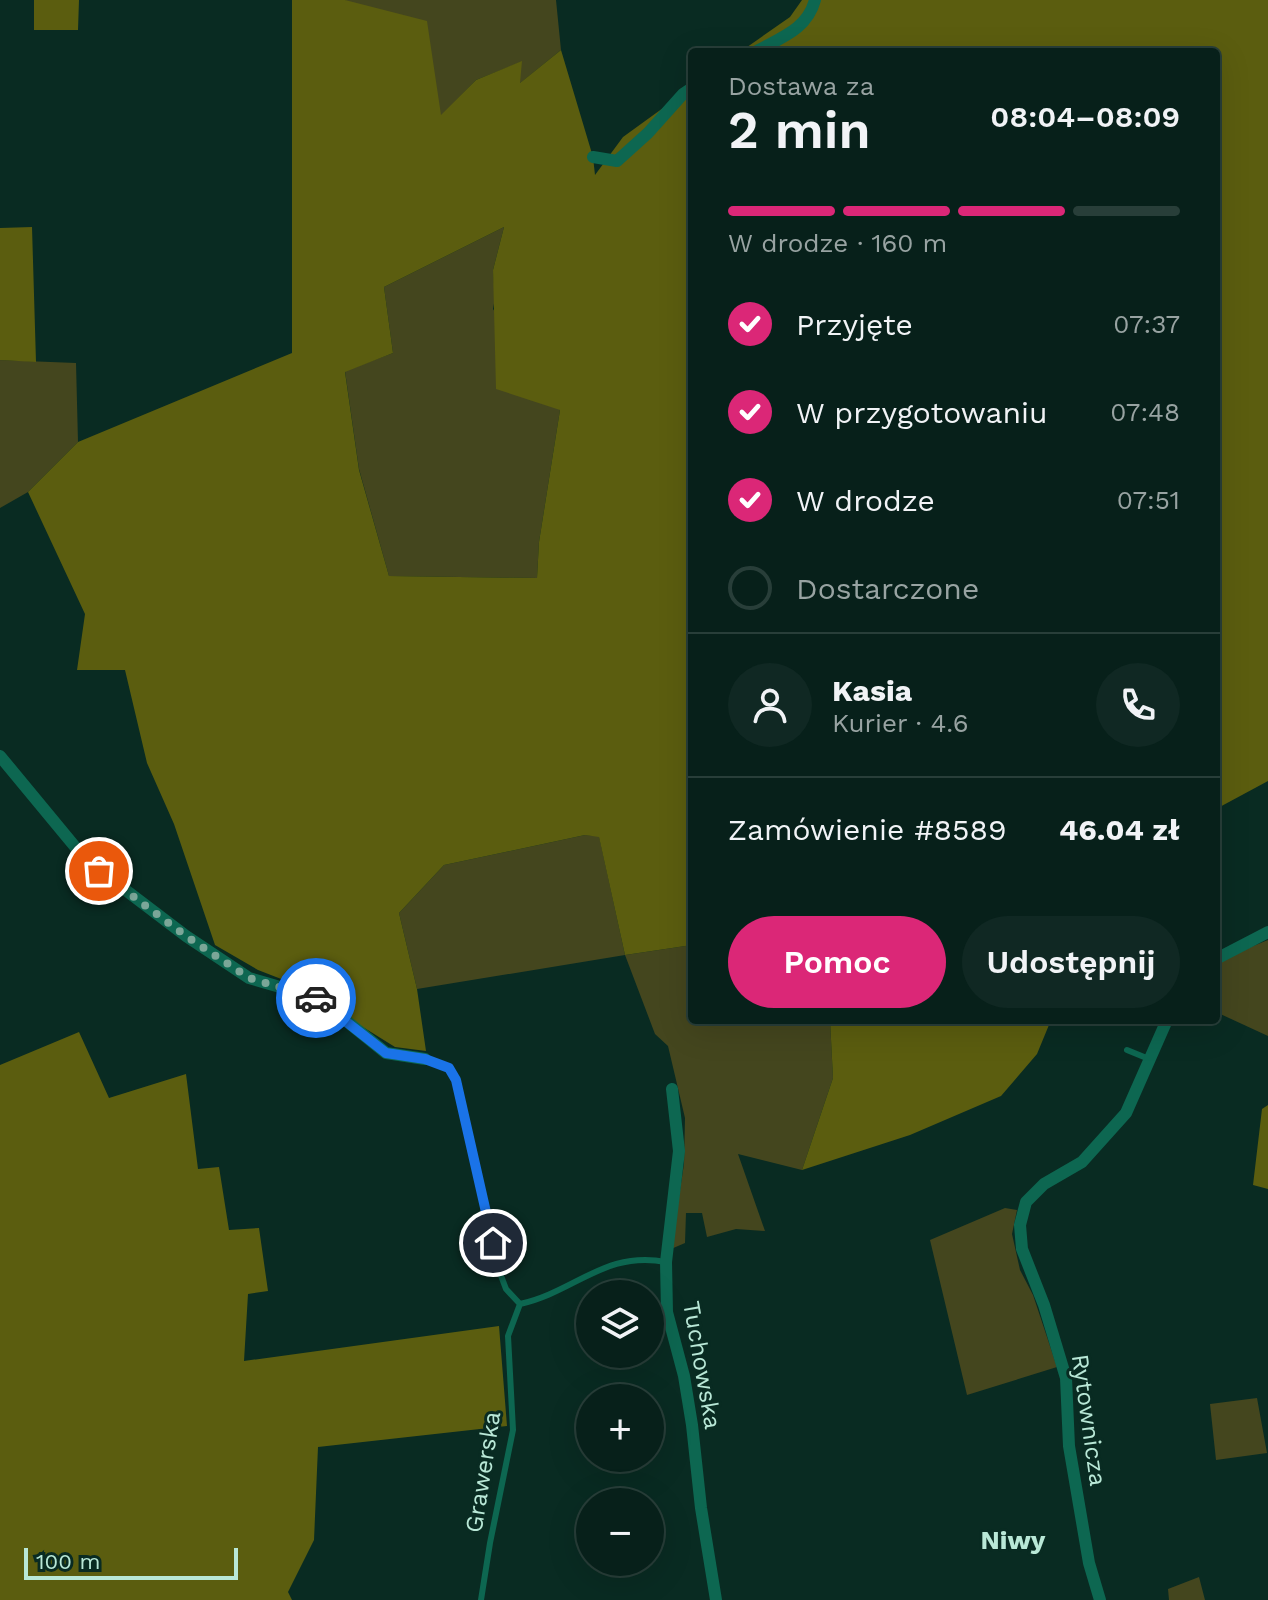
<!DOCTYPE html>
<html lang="pl">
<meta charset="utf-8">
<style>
:root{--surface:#07201a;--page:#102823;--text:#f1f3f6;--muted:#98a3a2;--line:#283e39;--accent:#db2777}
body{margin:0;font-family:"Work Sans",sans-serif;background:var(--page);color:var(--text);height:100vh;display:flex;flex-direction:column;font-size:30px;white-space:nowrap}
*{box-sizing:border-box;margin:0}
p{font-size:26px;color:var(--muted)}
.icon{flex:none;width:44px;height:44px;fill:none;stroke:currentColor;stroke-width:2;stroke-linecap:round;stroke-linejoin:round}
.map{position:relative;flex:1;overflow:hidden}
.details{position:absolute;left:688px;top:48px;width:532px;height:976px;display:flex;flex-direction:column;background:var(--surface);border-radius:8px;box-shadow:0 8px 32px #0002,0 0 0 2px var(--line)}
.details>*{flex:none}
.fabs{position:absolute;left:576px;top:1280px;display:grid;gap:16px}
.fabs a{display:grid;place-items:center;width:88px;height:88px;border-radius:50%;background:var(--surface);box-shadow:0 8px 32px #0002,0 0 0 2px var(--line);font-size:40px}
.scale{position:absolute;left:24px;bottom:20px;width:214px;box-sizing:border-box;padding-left:8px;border:4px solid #b9e8d7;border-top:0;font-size:22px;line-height:28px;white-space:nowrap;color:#b9e8d7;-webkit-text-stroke:6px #092b22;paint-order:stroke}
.pin{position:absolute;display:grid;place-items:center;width:68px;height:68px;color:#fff;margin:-34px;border:4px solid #fff;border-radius:50%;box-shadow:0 2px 8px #0007}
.courier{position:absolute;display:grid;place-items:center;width:80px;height:80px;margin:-40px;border:6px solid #1a73e8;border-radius:50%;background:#fff;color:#222;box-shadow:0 2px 10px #0007}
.head em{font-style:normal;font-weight:600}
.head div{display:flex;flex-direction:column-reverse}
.head{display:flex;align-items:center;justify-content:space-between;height:136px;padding:0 40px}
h1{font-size:52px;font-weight:600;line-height:60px}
.bar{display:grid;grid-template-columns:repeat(4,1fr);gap:12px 8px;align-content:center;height:96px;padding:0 40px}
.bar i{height:10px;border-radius:6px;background:var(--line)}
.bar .active{background:var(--accent)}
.bar p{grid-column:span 4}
.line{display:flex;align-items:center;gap:20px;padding:0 40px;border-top:2px solid var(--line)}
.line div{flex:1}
.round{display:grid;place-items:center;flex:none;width:84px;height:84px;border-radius:42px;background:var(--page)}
ol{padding:0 40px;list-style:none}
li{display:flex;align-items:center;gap:24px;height:88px}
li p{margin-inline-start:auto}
li .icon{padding:8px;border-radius:50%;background:var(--accent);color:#fff;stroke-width:4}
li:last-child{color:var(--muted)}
li i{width:44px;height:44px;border:4px solid var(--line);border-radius:50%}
.cta{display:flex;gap:16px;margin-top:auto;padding:16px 40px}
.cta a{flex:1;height:92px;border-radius:48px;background:var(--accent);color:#fff;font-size:32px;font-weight:600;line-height:92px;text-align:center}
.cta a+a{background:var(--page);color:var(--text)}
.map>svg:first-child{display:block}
.green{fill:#44461e}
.forest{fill:#5b5d0f;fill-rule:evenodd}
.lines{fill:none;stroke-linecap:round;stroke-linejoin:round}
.lane{stroke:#0d6751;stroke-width:6}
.street{stroke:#0d6751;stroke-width:12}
.done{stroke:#7ba698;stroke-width:8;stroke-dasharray:0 14.4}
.route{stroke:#1a73e8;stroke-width:10}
.labels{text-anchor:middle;stroke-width:6;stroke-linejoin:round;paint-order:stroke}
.street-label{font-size:24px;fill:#b9e8d7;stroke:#092b22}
.neighbourhood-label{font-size:26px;font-weight:bold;fill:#b9e8d7;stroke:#092b22}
</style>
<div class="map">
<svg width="1268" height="1600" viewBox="0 0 1268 1600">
<rect width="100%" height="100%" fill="#092b22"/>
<!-- green -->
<path class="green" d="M345 0H556L561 50 519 84 521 62 476 80 441 116Z
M504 227 493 270 495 298 493 309 560 410 539 542 537 578 389 576 359 469 345 371 393 353 384 287Z
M0 360 76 363 78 442 28 492 0 508Z
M585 835 599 836 625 955 692 945V1020H830L833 1078 802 1170 738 1154 765 1231 736 1229 707 1237 702 1213H686L685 1243 671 1249 684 1164 685 1118 668 1046 655 1034 625 955 417 989 399 913 444 865Z
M1268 940V1036L1216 1012V972L1219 960Z
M1005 1208 1017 1210 1012 1234 1020 1270 1033 1295 1057 1367 967 1395 930 1240Z
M1257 1398 1267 1453 1216 1460 1210 1404Z
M1199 1577 1205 1600H1169L1168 1589Z"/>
<!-- forest -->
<path class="forest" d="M34 0H79L78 30H34Z
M292 0H345L427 21 441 115 476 80 522 61 520 83 561 50 593 157 595 175 623 137 692 87V945L625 955 599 837 585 835 444 865 399 913 417 989 426 1051 395 1047 358 1024 325 996 258 970 215 945 174 824 147 763 125 670H77L85 614 28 492 78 442 292 353ZM504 227 493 270 496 389 560 410 539 542 537 578 389 576 359 470 345 372 393 353 384 287Z
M802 0H1268V781L1216 809V52H740L790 17Z
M32 227 36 362 0 360V228Z
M830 1020H1051L1037 1054 1001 1096 910 1135 802 1170 833 1078Z
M79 1032 109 1098 186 1074 198 1169 219 1167 229 1230 259 1228 268 1291 248 1294 244 1361 499 1326 507 1426 318 1447 314 1540 288 1592 292 1600H0V1065Z
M1268 1105V1189L1253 1185 1262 1109Z"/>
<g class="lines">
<!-- lane -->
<path class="lane" d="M1127 1050 1149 1059
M425 1059 449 1068 456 1080 500 1273 506 1289 520 1304
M520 1304C575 1292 605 1250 666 1262
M481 1600 490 1543 513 1430 508 1336 520 1304"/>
<!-- street -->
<path class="street" d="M755 52C780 38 807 30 815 0
M593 157 617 161 648 133 683 94 692 88
M0 756 86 860 186 936 249 978 318 998 386 1053 425 1059
M1216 959 1268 932
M672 1089 679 1151 666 1262 667 1312 684 1376 692 1425 701 1508 716 1600
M1100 1600 1089 1563 1069 1446 1066 1378 1044 1305 1022 1249 1020 1225 1026 1202 1044 1184 1082 1162 1126 1113 1167 1020"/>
</g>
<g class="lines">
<!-- done -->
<path class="done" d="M99 871 186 936 249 978 316 998"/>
<!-- route -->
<path class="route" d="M316 998 386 1053 425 1059 449 1068 456 1080 493 1243"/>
</g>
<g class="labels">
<!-- street labels -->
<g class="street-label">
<text transform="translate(702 1365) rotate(80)" y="8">Tuchowska</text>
<text transform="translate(1089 1420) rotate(82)" y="8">Rytownicza</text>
<text transform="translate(483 1472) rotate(-81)" y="8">Grawerska</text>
</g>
<!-- neighbourhood labels -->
<g class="neighbourhood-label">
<text x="1013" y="1549">Niwy</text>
</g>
</g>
</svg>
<div class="fabs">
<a><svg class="icon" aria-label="layers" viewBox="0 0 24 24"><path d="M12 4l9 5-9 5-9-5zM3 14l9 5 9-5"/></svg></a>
<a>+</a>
<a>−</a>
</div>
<div class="scale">100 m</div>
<div class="pin" style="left:99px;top:871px;background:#ea580c"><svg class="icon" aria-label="bag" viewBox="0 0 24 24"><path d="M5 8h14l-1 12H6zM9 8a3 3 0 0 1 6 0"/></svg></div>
<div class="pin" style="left:493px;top:1243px;background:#1f2937"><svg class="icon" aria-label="home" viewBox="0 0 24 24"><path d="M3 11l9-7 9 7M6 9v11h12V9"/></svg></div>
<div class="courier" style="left:316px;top:998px"><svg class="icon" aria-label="car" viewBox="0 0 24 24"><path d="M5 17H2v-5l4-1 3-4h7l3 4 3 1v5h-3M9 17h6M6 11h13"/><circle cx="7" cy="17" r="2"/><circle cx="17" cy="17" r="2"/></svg></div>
<section class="details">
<div class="head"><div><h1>2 min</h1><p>Dostawa za</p></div><em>08:04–08:09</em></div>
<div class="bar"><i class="active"></i><i class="active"></i><i class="active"></i><i></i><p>W drodze · 160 m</p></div>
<ol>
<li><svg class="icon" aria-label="check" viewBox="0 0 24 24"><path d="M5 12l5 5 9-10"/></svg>Przyjęte<p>07:37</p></li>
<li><svg class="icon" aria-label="check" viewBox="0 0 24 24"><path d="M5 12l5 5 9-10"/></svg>W przygotowaniu<p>07:48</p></li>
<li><svg class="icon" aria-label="check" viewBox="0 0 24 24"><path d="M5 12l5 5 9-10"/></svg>W drodze<p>07:51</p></li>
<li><i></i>Dostarczone</li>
</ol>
<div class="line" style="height:144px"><a class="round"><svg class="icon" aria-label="person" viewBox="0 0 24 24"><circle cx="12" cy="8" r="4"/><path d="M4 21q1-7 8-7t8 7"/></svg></a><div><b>Kasia</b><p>Kurier · 4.6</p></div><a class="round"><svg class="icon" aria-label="phone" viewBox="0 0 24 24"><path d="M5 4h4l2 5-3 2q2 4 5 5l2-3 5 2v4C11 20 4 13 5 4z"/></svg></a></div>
<div class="line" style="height:104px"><div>Zamówienie #8589</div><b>46.04 zł</b></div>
<div class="cta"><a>Pomoc</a><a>Udostępnij</a></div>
</section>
</div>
